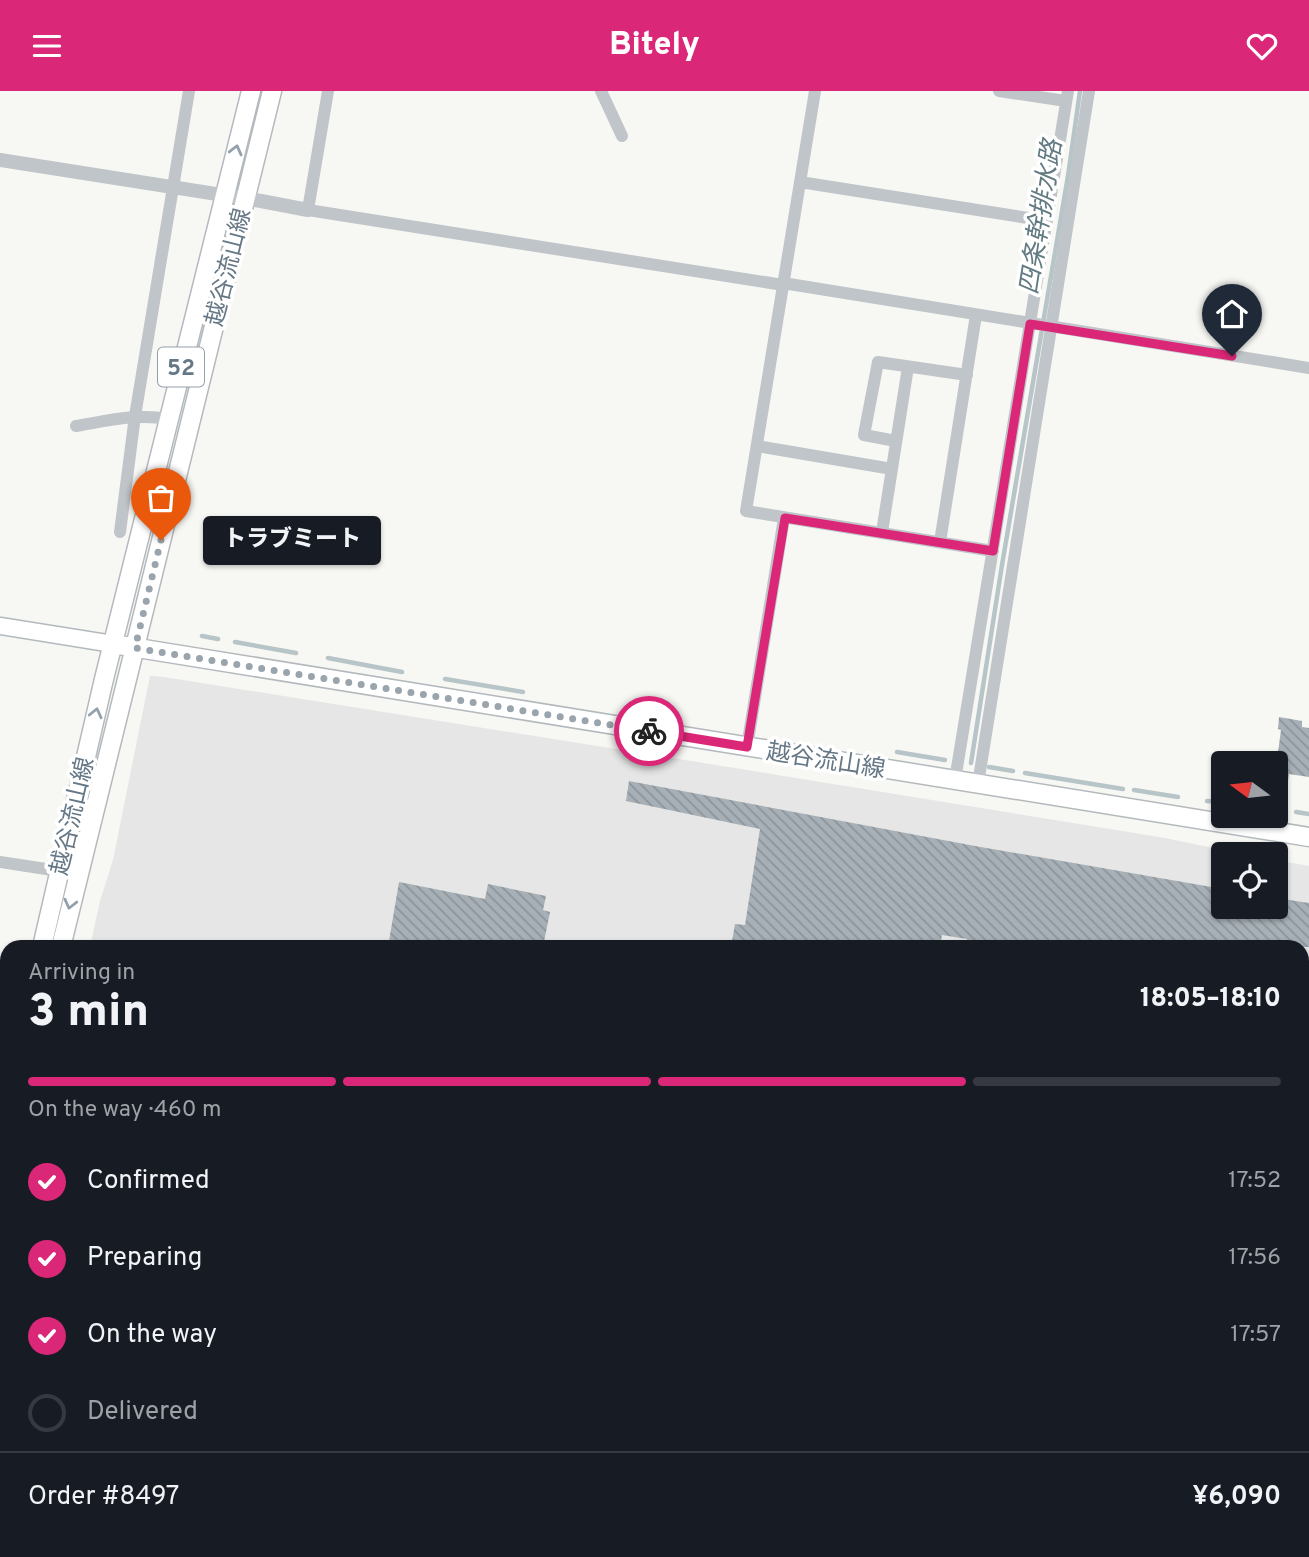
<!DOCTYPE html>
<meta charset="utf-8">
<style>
:root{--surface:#171b24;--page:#242831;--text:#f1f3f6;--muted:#9ea1a6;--line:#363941;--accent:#db2777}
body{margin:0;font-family:Overpass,"Noto Sans JP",sans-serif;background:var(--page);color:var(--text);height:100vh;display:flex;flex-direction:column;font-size:26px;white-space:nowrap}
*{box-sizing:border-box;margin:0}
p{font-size:23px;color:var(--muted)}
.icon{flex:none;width:38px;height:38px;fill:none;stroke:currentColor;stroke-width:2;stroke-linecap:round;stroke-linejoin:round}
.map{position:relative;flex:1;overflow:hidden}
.drawer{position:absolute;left:0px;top:849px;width:1309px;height:618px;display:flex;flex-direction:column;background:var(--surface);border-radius:21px 21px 0 0;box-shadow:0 2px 5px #0004}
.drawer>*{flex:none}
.needle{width:46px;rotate:285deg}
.controls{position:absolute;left:1211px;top:660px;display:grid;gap:14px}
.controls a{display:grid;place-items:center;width:77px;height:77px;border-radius:7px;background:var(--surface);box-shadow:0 2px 5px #0004;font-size:35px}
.pin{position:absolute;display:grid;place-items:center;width:60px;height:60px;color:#fff;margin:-72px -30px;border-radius:50% 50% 50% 0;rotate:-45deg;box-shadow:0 0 7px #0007}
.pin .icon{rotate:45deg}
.courier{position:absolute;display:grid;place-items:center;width:70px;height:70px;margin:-35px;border:5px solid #db2777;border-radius:50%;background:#fff;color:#222;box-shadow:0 2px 9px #0007}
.bubble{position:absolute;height:49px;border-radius:7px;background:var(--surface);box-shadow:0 2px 5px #0004;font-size:23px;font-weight:800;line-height:49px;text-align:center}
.headline em{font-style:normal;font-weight:800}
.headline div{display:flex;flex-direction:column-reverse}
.headline{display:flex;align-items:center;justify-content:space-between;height:119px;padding:0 28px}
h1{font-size:46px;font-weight:800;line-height:52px}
.bar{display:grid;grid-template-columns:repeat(4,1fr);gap:10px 7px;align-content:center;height:84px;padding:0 28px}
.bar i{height:9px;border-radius:5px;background:var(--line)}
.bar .selected{background:var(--accent)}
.bar p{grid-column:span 4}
.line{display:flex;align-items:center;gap:18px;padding:0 28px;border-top:2px solid var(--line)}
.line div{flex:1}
ol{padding:0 28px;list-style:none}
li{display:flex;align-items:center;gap:21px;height:77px}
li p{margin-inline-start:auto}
li .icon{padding:7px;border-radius:50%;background:var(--accent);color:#fff;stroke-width:4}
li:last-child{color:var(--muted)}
li i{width:38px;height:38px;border:4px solid var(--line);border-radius:50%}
header{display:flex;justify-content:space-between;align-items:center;height:91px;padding:0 28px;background:var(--accent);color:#fff;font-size:32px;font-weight:800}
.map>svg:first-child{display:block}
.built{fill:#e5e6e5}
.industrial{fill:url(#industrial-furrows)}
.grass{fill:#d7dcd3}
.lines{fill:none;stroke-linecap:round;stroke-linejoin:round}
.stream{stroke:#b7c4c8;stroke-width:4.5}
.building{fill:url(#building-back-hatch)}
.secondary-casing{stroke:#b3b9bd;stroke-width:19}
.primary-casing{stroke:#b4b9bd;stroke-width:21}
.trunk-casing{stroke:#b4b8bb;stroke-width:23}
.pedestrian{stroke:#c0c5c9;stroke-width:9}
.minor{stroke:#c0c5c9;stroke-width:12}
.tertiary{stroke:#c0c5c9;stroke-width:14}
.secondary{stroke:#fff;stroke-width:16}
.primary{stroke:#fff;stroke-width:18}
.trunk{stroke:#fff;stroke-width:19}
.oneway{stroke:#94a0aa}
.done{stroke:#99a4ac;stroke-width:7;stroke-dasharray:0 12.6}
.route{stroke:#db2777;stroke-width:9}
.labels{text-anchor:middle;stroke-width:7;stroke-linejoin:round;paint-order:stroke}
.shield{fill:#fff;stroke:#94a0aa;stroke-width:2}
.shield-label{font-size:23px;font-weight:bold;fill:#667886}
.street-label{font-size:24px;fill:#667886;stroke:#fff}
.water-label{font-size:26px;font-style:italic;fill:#627a82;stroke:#fff}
</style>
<header><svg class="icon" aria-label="menu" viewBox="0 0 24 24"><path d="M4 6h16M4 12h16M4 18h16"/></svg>Bitely<svg class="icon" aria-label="heart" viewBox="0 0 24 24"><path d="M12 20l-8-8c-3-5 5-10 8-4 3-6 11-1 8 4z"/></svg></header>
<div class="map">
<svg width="1309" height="1466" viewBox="0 0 1309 1466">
<defs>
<pattern id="industrial-furrows" width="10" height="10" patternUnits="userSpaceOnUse" patternTransform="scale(1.75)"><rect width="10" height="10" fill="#e5e6e5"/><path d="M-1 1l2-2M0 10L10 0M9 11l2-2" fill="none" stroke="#bdbfbf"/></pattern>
<pattern id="building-back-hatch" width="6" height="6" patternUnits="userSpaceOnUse" patternTransform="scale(1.75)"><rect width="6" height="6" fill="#a7b0b6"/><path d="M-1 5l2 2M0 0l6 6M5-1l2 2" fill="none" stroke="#8c949a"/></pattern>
</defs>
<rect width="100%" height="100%" fill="#f7f7f4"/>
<!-- built -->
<path class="built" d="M150 585 164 586 716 674 1165 747 1242 763H1223V816H1276V769L1309 775V1389L1302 1388V856H90L100 810 113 769Z"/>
<!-- industrial -->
<path class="industrial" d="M262 1460H326L330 1465 261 1466Z
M344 1460H421L422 1466H398L397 1461 371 1466H343Z"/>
<!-- grass -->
<path class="grass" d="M1172 1460H1255L1267 1466H1221Z"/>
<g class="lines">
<!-- stream -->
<path class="stream" d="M202 545 218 548
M235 551 296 562
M328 567 402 581
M445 588 523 601
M897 661 945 669
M971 672 1002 474 1068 85 1080 0
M989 676 1013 680
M1025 682 1123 698
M1134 699 1178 706
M1207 710 1220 711
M1296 721 1309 723"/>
</g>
<!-- building -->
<path class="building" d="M1279 626 1302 630V636L1309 637V686L1289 683 1287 697 1276 695V676L1281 639 1278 638Z
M629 690 975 755 1223 798V816H1276V807L1309 812V856H965L967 848 942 844 940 856H731L735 833 745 834 760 738 626 710Z
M399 791 485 808 488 793 546 805 543 819 550 821 543 856H388Z"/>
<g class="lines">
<defs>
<path id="secondary" d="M0 535 113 553"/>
<path id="primary" d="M113 553 1309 746
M42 856 104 588 251 0
M61 856 272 0
M0 1098 7 1052
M0 1224 7 1175"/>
<path id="trunk" d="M0 1191 7 1192
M0 1206 7 1208
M0 1286 7 1287
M1302 1410 1309 1411
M1112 1460 1159 1466
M1267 1460 1292 1466"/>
</defs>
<!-- secondary casing -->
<use href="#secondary" class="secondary-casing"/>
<!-- primary casing -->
<use href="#primary" class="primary-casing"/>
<!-- trunk casing -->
<use href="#trunk" class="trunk-casing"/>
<!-- pedestrian -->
<path class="pedestrian" d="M930 1466 931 1460"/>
<!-- minor -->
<path class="minor" d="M328 0 308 119 783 194
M601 0 622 45
M815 0 746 420 993 460
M999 0 1066 10
M800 91 1047 130
M783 192 1309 277
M76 335C106 330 137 322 168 328
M896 350 864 344 878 271 967 284
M757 355 892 378
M120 441 135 325 189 0
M882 441 908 276
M940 451 976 224
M747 656 784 427
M955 689 1068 0
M978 693 1089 0
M0 771 59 780
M0 1003 7 1004
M332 1460 336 1466
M89 1466 90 1460
M173 1466 174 1460
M255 1466 256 1460"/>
<!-- tertiary -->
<path class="tertiary" d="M0 69 261 110 308 119"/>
<!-- secondary -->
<use href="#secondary" class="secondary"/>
<!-- primary -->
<use href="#primary" class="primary"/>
<!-- trunk -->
<use href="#trunk" class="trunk"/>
</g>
<!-- one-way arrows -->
<defs><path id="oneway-chevron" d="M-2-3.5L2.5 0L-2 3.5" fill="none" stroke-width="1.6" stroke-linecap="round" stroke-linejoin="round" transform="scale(1.75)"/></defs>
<g class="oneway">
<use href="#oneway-chevron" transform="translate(236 59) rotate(-76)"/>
<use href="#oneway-chevron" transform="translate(96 622) rotate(-77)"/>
<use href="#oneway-chevron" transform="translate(70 813) rotate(104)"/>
</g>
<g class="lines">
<!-- done -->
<path class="done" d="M161 449 135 557 649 640"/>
<!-- route -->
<path class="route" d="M649 640 747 656 785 427 993 460 1030 233 1232 265"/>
</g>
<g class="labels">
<!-- shield labels -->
<rect class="shield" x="158" y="256.5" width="46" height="39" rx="5"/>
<g class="shield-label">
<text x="181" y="284">52</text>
</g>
<!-- street labels -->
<g class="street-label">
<text transform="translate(228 176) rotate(-76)" y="8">越谷流山線</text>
<text transform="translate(826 669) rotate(9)" y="8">越谷流山線</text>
<text transform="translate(72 725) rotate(-77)" y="8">越谷流山線</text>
</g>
<!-- water labels -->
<g class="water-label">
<text transform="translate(1040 126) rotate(-81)" y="9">四条幹排水路</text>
</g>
</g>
</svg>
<div class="controls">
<a><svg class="needle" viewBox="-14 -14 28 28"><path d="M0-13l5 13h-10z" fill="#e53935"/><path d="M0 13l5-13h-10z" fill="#9ea1a6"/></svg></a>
<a><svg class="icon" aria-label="locate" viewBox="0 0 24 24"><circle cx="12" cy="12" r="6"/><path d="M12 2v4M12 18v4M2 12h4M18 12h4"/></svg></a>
</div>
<div class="pin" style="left:161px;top:449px;background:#ea580c"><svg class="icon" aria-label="bag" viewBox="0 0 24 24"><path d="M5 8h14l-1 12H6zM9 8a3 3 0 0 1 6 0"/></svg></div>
<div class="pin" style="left:1232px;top:265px;background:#1f2937"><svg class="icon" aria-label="home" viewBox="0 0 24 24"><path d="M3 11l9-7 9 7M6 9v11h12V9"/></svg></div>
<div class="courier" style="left:649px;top:640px"><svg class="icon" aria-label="bike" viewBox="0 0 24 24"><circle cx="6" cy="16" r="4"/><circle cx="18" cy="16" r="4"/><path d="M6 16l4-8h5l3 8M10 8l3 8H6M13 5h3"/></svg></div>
<div class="bubble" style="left:203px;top:425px;width:178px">トラブミート</div>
<section class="drawer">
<div class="headline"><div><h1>3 min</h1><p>Arriving in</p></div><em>18:05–18:10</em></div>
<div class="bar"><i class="selected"></i><i class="selected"></i><i class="selected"></i><i></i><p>On the way · 460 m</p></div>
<ol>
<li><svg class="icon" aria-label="check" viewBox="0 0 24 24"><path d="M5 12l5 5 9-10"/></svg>Confirmed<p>17:52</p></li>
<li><svg class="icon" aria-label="check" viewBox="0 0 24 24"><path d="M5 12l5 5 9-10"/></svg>Preparing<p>17:56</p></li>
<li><svg class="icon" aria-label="check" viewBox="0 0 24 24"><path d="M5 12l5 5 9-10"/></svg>On the way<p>17:57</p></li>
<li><i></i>Delivered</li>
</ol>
<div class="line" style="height:91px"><div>Order #8497</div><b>¥6,090</b></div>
</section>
</div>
